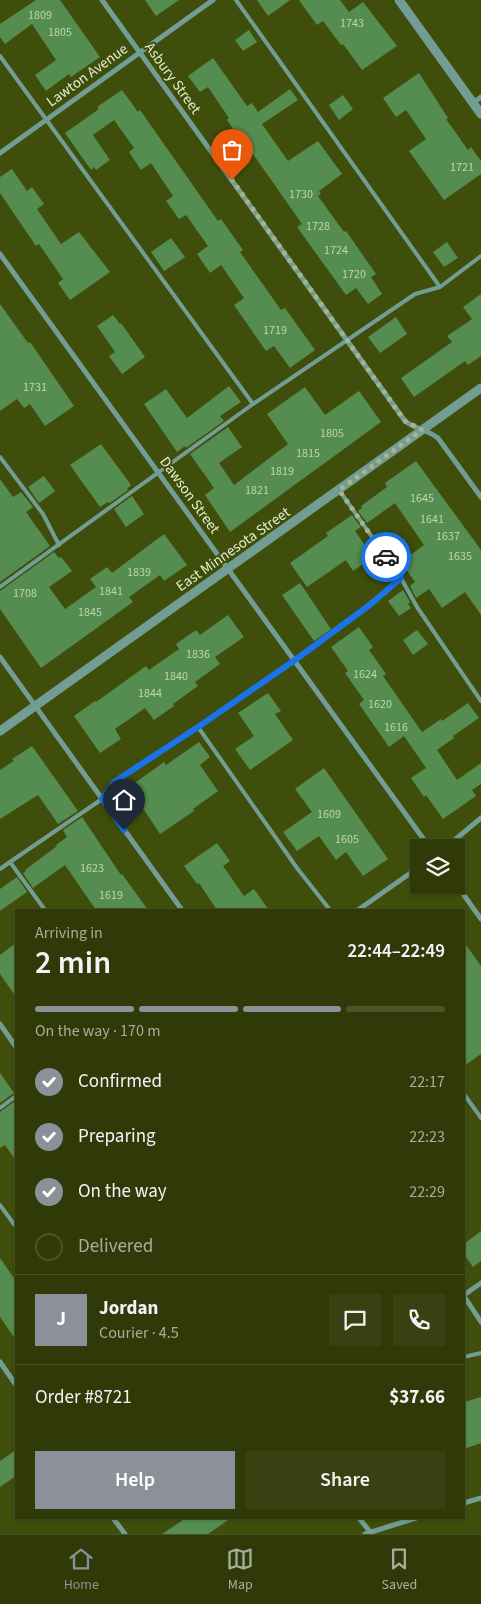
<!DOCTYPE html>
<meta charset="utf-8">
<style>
:root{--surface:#2f3a08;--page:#374112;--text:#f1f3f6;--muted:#a7ad9c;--line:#4a5429;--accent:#8c9099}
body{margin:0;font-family:"Source Sans 3",sans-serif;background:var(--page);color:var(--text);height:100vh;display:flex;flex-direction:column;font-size:19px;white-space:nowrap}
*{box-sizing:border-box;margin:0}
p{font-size:16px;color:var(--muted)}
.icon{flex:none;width:28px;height:28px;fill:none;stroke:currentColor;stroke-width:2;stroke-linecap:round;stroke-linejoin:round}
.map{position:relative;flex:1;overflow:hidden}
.side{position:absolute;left:15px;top:909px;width:450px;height:610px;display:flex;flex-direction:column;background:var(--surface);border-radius:0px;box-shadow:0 1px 4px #0004,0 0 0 1px var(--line)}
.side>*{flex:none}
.fabs{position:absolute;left:410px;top:839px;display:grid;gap:10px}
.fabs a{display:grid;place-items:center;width:55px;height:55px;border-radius:0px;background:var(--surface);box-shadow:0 1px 4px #0004,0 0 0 1px var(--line);font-size:25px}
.pin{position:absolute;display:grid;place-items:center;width:42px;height:42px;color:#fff;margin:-51px -21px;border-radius:50% 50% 50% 0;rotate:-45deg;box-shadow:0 0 5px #0007}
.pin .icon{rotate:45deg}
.courier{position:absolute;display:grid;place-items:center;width:50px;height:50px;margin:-25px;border:4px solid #1a73e8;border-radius:50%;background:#fff;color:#222;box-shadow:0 1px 6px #0007}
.summary em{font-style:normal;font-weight:600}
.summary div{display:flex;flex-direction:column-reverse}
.summary{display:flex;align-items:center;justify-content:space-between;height:85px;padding:0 20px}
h1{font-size:32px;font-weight:600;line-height:38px}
.bar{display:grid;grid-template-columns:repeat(4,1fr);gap:8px 5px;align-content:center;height:60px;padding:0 20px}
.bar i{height:6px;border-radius:4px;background:var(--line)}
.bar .selected{background:var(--accent)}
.bar p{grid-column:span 4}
.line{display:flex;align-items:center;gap:12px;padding:0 20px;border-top:1px solid var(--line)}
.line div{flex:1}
.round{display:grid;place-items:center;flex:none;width:52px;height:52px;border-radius:0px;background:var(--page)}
ol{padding:0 20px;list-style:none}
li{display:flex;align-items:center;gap:15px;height:55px}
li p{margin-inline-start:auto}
li .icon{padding:5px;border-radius:50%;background:var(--accent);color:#fff;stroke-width:4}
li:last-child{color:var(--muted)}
li i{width:28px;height:28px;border:2px solid var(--line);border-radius:50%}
.action{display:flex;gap:10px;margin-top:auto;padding:10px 20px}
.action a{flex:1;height:58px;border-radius:0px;background:var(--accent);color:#fff;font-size:20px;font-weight:600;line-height:58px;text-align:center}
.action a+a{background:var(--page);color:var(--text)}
.dock{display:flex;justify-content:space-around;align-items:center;height:70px;border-top:1px solid var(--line);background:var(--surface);font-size:14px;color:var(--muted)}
.dock a{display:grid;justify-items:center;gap:2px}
.dock .selected{color:var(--accent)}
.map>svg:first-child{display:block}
.building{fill:#558d50}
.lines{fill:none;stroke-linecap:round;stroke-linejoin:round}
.service{stroke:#729d95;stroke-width:4}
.minor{stroke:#729d95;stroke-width:5}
.tertiary{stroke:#729d95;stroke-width:9}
.done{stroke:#a9b588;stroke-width:5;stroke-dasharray:0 9}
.route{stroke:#1a73e8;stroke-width:6}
.labels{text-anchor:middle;stroke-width:4;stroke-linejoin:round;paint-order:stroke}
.number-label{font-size:12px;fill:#bfd5ad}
.street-label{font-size:15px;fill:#e2edcc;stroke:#3f4e0a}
</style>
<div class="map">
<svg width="481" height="1534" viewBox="0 0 481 1534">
<rect width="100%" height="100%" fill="#3f4e0a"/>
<!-- building -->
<path class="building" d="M36 0H60L100 57 71 77 69 74 46 91 35 75 56 60 32 24 5 44 0 37V24Z
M145 0H179L156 16Z
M257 0H290L268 16Z
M299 0H340L349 12 363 2 397 46 362 70 343 44 341 45 323 21 317 25Z
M249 30 257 42 243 51 235 40Z
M213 58 247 106 252 103 258 112 290 89 298 100 262 124 288 161 318 141 342 174 319 191 321 194 318 196 344 232 346 231 376 274 371 277 382 294 368 304 356 288 346 295 297 227 302 224 241 137 239 138 227 120 229 118 208 87 200 92 188 76Z
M419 73 448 118 446 119 468 150 471 147 481 161V174L444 200 409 151 426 139 406 110 396 117 383 98Z
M122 90 138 112 140 110 218 221 221 219 243 250 240 252 281 310 285 308 315 350 290 368 274 346 266 351 234 305 244 298 221 265 210 273 197 254 208 246 186 215 179 219 166 201 173 196 151 163 141 170 129 152 134 148 114 120 93 135 110 160 96 170 94 167 91 170 65 133 99 109 97 107Z
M343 95 353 109 339 120 329 105Z
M12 169 27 191 32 187 44 204 37 209 61 244 79 232 110 272 70 300 58 283 63 279 39 244 36 246 0 193V177Z
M171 238 185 257 164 271 151 252Z
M447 242 458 258 444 267 433 252Z
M481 294V356L468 365 465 361 414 397 401 378 452 342 447 336 472 319 463 307Z
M0 304 28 343 30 342 74 406 45 426 30 404 24 408 17 399 0 411Z
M113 315 120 324 121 323 145 357 122 374 109 356 115 352 97 326Z
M396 317 407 334 380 353 368 337Z
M229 386 241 402 220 416 224 421 186 448 185 446 177 452 144 404 166 389 187 418Z
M305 387 325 415 359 391 381 422 230 532 205 495 214 488 190 454 228 427 242 447 219 463 234 485 288 444 267 414Z
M101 444 131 485 127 489 128 490 110 503 108 502 100 507 70 465Z
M416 461 481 550V615L465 592 442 608 429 589 416 598 410 586 415 582 401 562 424 545 395 503 367 523 358 511 362 508 361 506 387 487 385 483Z
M44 476 55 491 39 503 28 487Z
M0 479 13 497 21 492 33 507 26 512 50 546 0 582Z
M132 496 144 514 126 527 114 509Z
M352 515 361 527 355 531 373 557 353 571 346 560 307 587 290 563 328 536 326 533Z
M164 534 187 565 164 581 160 575 129 597 133 602 41 668 0 609V591L54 552 59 558 61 557 72 571 49 587 65 609 96 587 90 579 107 567 112 573Z
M300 583 331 629 314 641 282 595Z
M403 590 410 602 408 604 411 608 399 616 388 601Z
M228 615 244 637 215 657 220 664 195 682 198 686 173 704 174 706 154 720 145 708 115 729 121 739 100 753 74 716 95 701 96 702 146 666 149 670 179 649 176 644 196 630 200 635Z
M359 627 373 647 369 650 386 674 383 676 422 732 441 719 442 721 468 703 479 718 453 736 454 738 437 750 457 780 481 763V784L472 790 476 796 443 819 426 795 424 797 411 778 426 768 404 736 389 747 359 704 364 700 345 673 348 671 331 647Z
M417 630 428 644 413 655 403 640Z
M268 693 281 711 275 714 293 740 250 770 235 749 254 736 238 713Z
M199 742 210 757 200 765 218 791 193 809 194 811 160 834 129 787 164 762 166 765Z
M32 746 78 811 58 824 38 795 0 819V770L14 761 12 759Z
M324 768 388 859 363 876 346 852 336 860 319 836 297 851 283 832 312 812 295 789Z
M82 817 121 875 122 874 148 910H96L65 865 33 888 23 873 26 871 25 870 57 846 56 845 67 837 63 830Z
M217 843 230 861 223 866 244 896 254 889 269 910H217L199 883 197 884 184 866Z
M17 877 27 892 0 911V889Z
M464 942 481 966V1054L464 1066Z
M16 943V997L0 974V955Z
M0 1073 14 1093 0 1103Z
M16 1100V1161L5 1145 0 1148V1112Z
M481 1231V1261L473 1267 464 1254V1244Z
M0 1258 16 1281V1340L0 1317Z
M481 1397V1443L464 1449V1402Z
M16 1450V1476L0 1487V1461Z
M186 1518H231L208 1534H162Z"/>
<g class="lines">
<!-- service -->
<path class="service" d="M236 0 440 287
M0 56 253 404
M0 457 43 514 59 545
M339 490 401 578 417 607 481 701
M0 587 253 404 415 294 440 287 481 256
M10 862 102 799 114 782 198 727
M0 869 10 862 45 910
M330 910 297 868 198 727C267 679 337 633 401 578
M464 1094 481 1118
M0 1108 16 1096
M0 1205 16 1227
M464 1357 481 1353"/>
<!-- minor -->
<path class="minor" d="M102 0 405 421C415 429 428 430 438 438L481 497
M473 103 481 97
M0 153 213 0
M0 254 430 848
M0 657 182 910
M445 848 481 818
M456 884 481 919
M358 910 419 867
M0 1024 16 1047
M464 1295 481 1283
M464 1296 481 1322
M0 1362 16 1385
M464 1503 481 1498
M113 1518 125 1534
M359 1518 371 1533
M365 1534 416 1518"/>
<!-- tertiary -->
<path class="tertiary" d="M399 0 481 114
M0 731 481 388"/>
</g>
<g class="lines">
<!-- done -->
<path class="done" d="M232 180 405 421 422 430 339 490 386 557"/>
<!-- route -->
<path class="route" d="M124 830 102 799 114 782 198 727 295 660 371 604 401 578 386 557"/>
</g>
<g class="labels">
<!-- number labels -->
<g class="number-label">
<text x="40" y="19">1809</text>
<text x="352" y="27">1743</text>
<text x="60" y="36">1805</text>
<text x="462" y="171">1721</text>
<text x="301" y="198">1730</text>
<text x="318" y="230">1728</text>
<text x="336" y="254">1724</text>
<text x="354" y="278">1720</text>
<text x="275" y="334">1719</text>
<text x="35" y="391">1731</text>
<text x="332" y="437">1805</text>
<text x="308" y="457">1815</text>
<text x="282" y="475">1819</text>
<text x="257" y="494">1821</text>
<text x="422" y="502">1645</text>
<text x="432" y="523">1641</text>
<text x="448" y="540">1637</text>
<text x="460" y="560">1635</text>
<text x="139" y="576">1839</text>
<text x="111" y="595">1841</text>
<text x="25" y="597">1708</text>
<text x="90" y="616">1845</text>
<text x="198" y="658">1836</text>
<text x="365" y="678">1624</text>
<text x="176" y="680">1840</text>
<text x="150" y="697">1844</text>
<text x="380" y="708">1620</text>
<text x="396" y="731">1616</text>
<text x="329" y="818">1609</text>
<text x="347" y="843">1605</text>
<text x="92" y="872">1623</text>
<text x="111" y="899">1619</text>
</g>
<!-- street labels -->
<g class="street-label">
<text transform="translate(87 75) rotate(-36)" y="5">Lawton Avenue</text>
<text transform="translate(173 78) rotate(54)" y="5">Asbury Street</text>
<text transform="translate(190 495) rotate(54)" y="5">Dawson Street</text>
<text transform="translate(233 549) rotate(-35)" y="5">East Minnesota Street</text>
</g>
</g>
</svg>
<div class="fabs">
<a><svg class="icon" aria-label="layers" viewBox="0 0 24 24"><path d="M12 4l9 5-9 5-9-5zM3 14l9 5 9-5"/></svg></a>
</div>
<div class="pin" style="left:232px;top:180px;background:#ea580c"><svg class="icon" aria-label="bag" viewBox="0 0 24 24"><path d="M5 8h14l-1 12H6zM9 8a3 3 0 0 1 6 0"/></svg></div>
<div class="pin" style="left:124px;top:830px;background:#1f2937"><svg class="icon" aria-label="home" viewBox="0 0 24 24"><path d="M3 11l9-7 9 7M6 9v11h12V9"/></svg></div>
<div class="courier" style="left:386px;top:557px"><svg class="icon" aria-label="car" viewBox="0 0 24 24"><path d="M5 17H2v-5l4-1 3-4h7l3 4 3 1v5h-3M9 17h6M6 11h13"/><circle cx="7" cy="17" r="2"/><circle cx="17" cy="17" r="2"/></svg></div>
<section class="side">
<div class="summary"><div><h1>2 min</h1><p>Arriving in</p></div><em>22:44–22:49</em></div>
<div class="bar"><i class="selected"></i><i class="selected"></i><i class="selected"></i><i></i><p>On the way · 170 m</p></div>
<ol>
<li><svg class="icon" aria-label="check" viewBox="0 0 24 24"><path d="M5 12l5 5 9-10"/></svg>Confirmed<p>22:17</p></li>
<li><svg class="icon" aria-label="check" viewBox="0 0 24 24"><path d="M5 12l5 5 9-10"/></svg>Preparing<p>22:23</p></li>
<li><svg class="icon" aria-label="check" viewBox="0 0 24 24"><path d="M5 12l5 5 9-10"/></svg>On the way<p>22:29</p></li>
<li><i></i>Delivered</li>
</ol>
<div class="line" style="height:90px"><b class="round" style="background:var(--accent);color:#fff">J</b><div><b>Jordan</b><p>Courier · 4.5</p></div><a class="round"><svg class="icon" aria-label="chat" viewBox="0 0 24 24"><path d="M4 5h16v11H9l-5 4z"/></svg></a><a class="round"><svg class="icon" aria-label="phone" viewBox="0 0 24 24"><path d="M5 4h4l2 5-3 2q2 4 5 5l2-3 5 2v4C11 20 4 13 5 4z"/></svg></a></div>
<div class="line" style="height:65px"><div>Order #8721</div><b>$37.66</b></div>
<div class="action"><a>Help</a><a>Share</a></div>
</section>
</div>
<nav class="dock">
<a class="selected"><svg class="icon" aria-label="home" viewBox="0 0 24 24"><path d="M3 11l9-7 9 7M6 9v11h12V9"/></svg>Home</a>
<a><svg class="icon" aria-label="map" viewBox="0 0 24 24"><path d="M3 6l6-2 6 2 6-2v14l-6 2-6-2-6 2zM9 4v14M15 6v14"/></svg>Map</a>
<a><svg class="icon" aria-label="saved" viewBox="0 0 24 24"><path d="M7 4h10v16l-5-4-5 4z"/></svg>Saved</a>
</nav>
